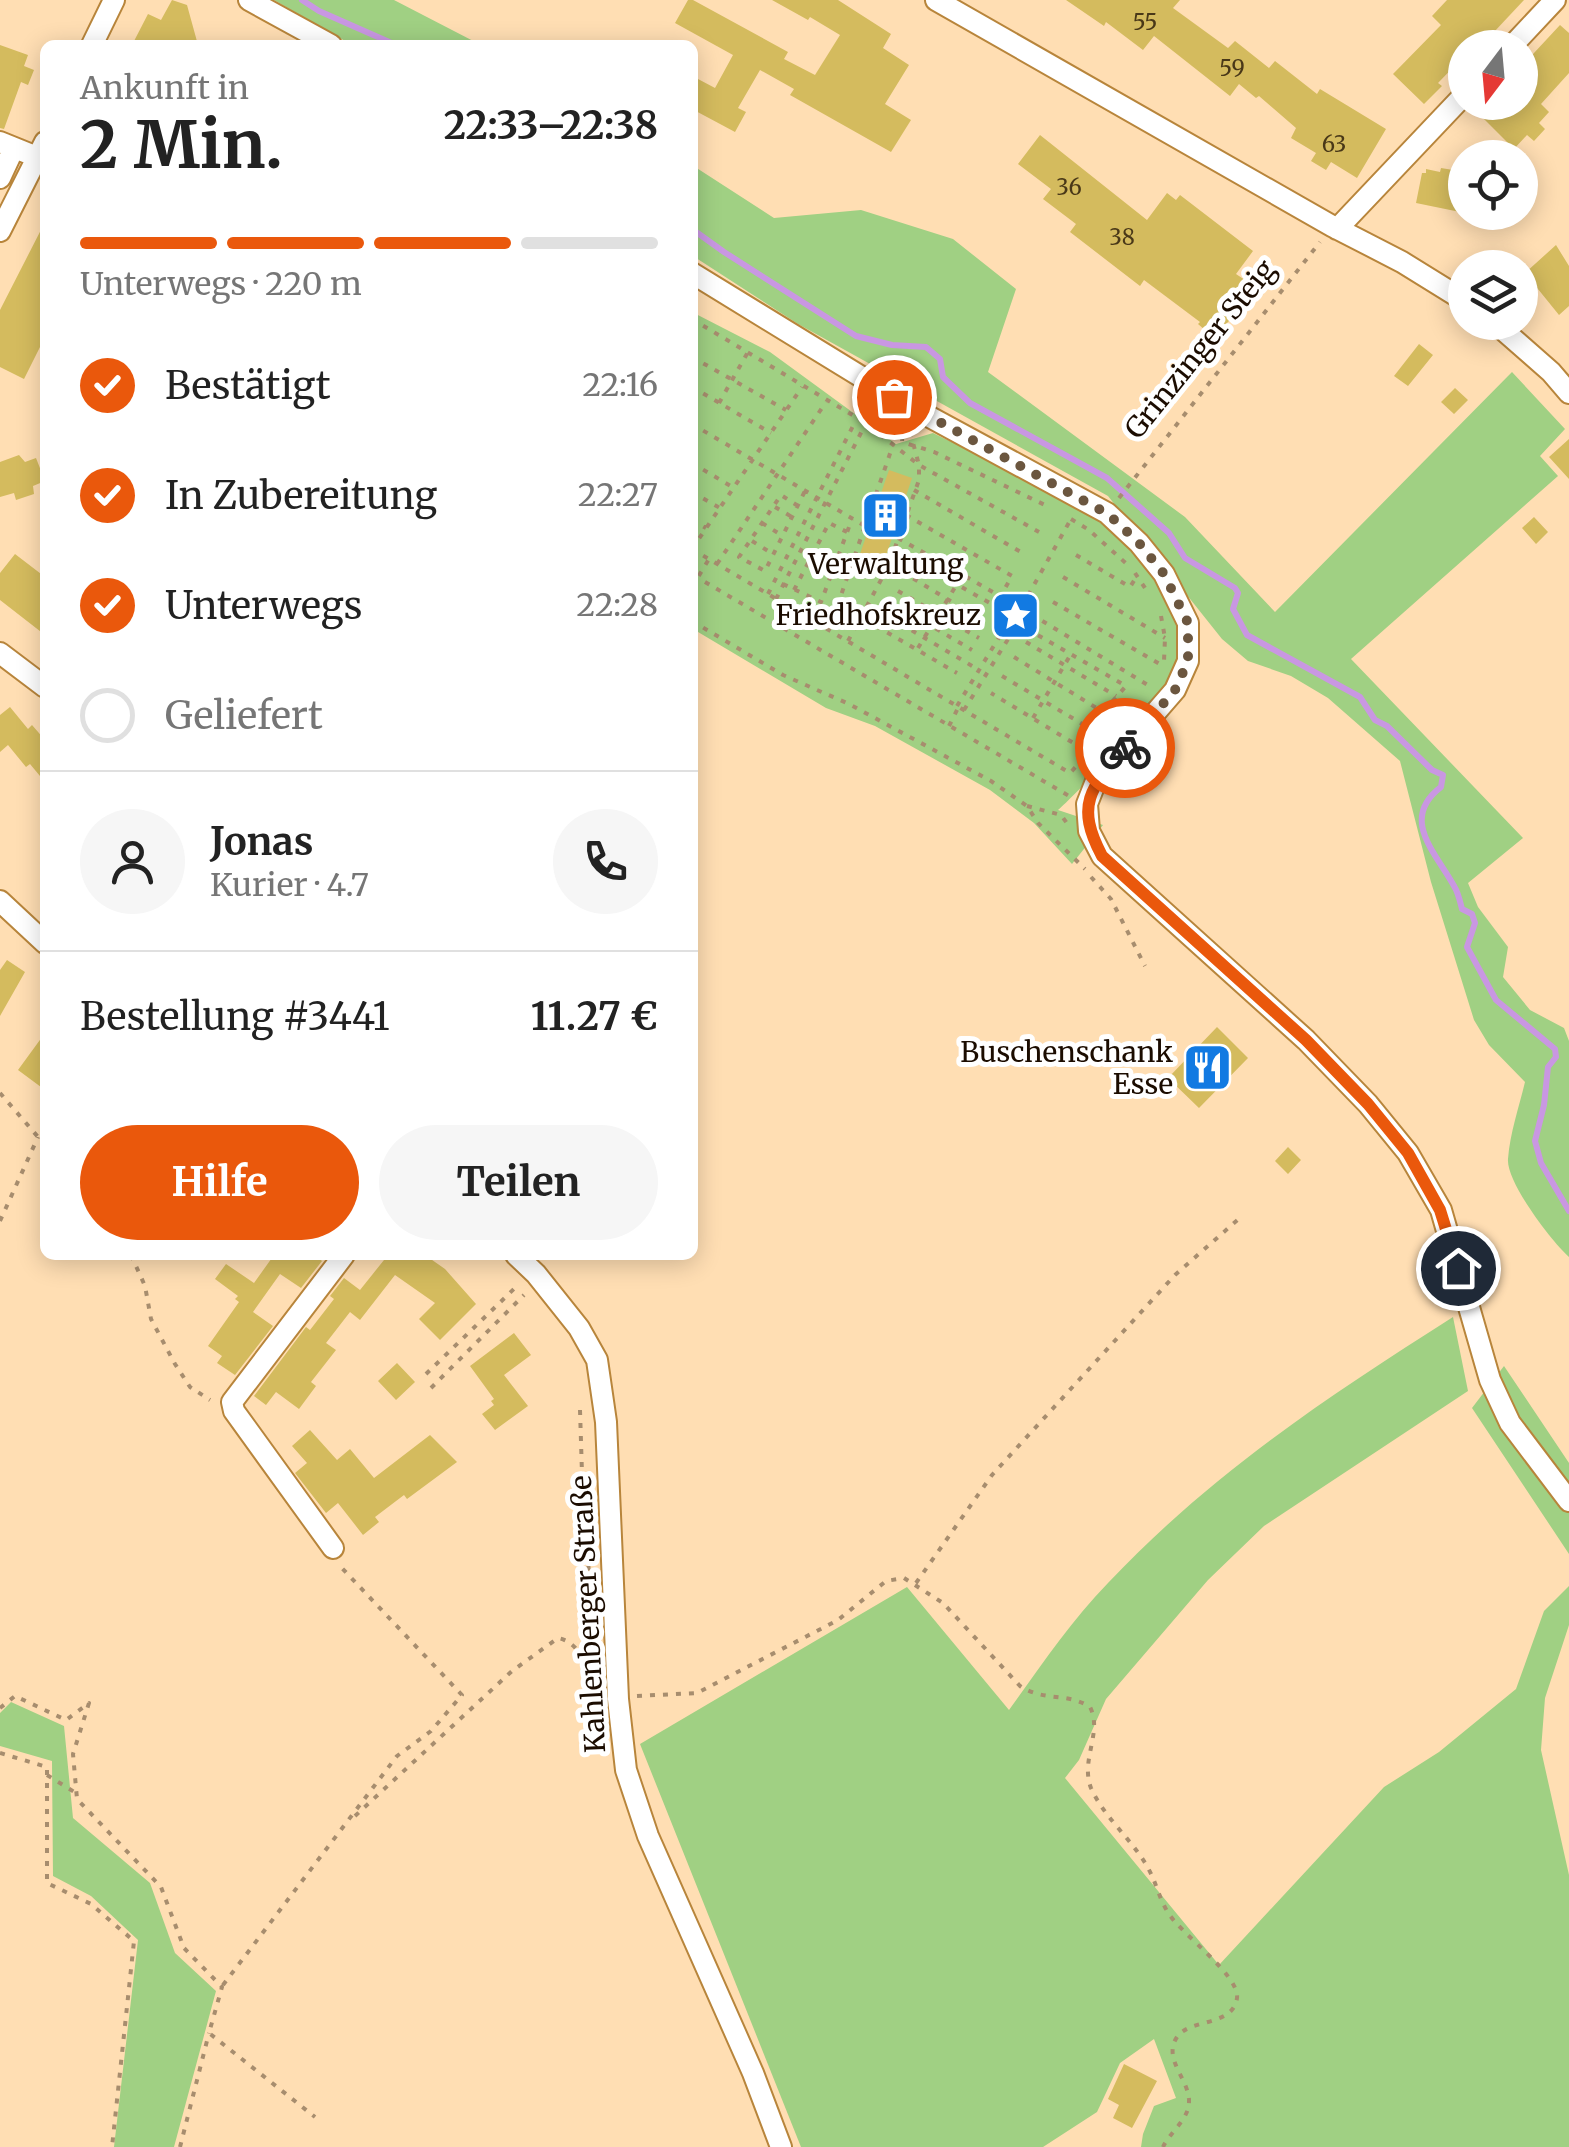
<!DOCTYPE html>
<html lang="de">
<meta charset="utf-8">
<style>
:root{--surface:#fff;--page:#f6f6f6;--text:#222;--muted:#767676;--line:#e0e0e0;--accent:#ea580c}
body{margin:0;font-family:Merriweather,serif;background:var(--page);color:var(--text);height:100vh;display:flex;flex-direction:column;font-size:38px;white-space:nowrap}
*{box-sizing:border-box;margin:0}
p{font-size:32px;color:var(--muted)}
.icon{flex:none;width:55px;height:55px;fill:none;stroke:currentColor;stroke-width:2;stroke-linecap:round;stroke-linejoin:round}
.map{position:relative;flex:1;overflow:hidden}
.panel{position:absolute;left:40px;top:40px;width:658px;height:1220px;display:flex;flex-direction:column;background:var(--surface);border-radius:15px;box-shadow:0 5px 25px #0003}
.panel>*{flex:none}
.needle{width:65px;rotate:196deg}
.fabs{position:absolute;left:1448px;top:30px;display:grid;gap:20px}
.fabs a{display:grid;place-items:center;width:90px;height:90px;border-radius:50%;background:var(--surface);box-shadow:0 5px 25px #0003;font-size:50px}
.pin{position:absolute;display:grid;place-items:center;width:85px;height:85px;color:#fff;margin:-42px;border:5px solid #fff;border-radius:50%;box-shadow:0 2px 10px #0007}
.courier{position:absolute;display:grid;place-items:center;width:100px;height:100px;margin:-50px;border:8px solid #ea580c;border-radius:50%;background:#fff;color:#222;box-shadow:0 2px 12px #0007}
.head em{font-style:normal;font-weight:700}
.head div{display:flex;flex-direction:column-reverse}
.head{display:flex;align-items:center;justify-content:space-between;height:170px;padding:0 40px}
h1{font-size:65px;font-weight:700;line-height:75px}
.bar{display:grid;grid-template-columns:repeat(4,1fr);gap:15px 10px;align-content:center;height:120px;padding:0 40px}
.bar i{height:12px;border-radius:8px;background:var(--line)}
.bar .on{background:var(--accent)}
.bar p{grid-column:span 4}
.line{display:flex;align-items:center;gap:25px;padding:0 40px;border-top:2px solid var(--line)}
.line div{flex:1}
.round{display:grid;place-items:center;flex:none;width:105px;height:105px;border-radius:52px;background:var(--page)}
ol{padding:0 40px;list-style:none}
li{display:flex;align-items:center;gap:30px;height:110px}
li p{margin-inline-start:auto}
li .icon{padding:10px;border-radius:50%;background:var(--accent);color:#fff;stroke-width:4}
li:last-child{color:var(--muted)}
li i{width:55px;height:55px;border:5px solid var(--line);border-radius:50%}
.action{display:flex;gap:20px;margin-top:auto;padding:20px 40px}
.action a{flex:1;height:115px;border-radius:60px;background:var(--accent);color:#fff;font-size:40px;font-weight:700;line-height:115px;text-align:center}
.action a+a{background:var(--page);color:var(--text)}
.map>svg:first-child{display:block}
.green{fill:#a0d083}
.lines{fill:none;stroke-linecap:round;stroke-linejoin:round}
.stream{stroke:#c997e2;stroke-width:6}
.building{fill:#d4bb5e}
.minor-casing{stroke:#b8853b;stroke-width:24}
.path{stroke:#a78d6e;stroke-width:4;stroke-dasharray:5 8;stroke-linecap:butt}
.minor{stroke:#fff;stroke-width:20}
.done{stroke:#6b563f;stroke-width:10;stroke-dasharray:0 18}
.route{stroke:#ea580c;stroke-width:12}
.labels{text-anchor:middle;stroke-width:10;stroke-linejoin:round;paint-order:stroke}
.number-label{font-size:22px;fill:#493818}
.street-label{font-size:28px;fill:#1b0c00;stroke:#fff}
.poi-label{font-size:28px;fill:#1b0c00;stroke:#fff;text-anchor:end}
</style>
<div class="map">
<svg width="1569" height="2147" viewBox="0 0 1569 2147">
<rect width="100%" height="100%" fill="#ffdeb3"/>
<!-- green -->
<path class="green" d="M274 0H394L481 45H352Z
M692 165 774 218 861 210 953 239 1016 289 988 372 1185 517 1275 612 1512 372 1565 429 1540 456 1558 476 1351 659 1523 838 1468 883 1478 907 1508 947 1503 977 1530 1010 1564 1028 1569 1041V1257C1552 1242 1506 1182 1508 1159 1510 1133 1519 1107 1525 1082L1489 1045 1474 1020 1431 882 1400 761 1328 698 1291 676 1248 661 1222 639 1108 496 798 324 693 256Z
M692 312 770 352 896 444 933 433C1016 474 1124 509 1166 598 1181 630 1186 643 1174 678 1168 696 1077 794 1058 810L1103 825 1072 864 1034 823 990 790 875 726 826 708 693 629Z
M1453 1317 1468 1391 1264 1526 1208 1580 1106 1699 1079 1760 1065 1778 1219 1965 1384 1787 1439 1752 1516 1689 1544 1611 1569 1586V1625L1545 1698 1541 1750 1569 1875V2147H1141L1143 2134 1154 2106 1176 2098 1154 2039 1120 2063 1097 2112 1043 2147H801L640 1744 907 1587 1009 1710C1040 1667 1071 1621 1108 1583 1211 1474 1327 1397 1453 1317Z
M1504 1366 1569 1463V1554L1472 1408Z
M11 1702 64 1726 73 1818 150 1883 175 1953 216 1991 174 2147H114L138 1940 91 1896 53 1876 52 1761 0 1746V1713Z"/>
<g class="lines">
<!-- stream -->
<path class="stream" d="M302 0 319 11 396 45
M692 229 724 252 856 336 892 345 926 347 940 359 943 377 970 403 1107 478 1169 533 1185 558 1235 588 1238 593 1233 609 1247 635 1360 697 1375 720 1387 726 1432 770 1443 775 1441 787C1399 819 1436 853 1454 886 1458 892 1460 901 1462 909L1472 914 1475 923 1467 947 1496 1000 1555 1049 1556 1057 1548 1067 1544 1105 1535 1141 1541 1163 1569 1211"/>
</g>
<!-- building -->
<path class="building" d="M172 0 187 5 198 45H132L148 14 161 20Z
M688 0H693L788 52 784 59 815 75 840 35 810 17 808 20 772 0H838L891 34 883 48 909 65 885 104 911 120 891 152 790 95 794 89 760 70 738 108 746 112 735 132 692 109V90L698 79 715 88 733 55 675 23Z
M1066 0H1180L1173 8 1228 48 1235 41 1269 68 1275 61 1317 94 1320 89 1386 129 1357 178 1331 162 1326 170 1311 161 1316 153 1291 138 1296 128 1259 96 1256 98 1239 84 1230 96 1154 36 1143 50 1106 22 1104 26Z
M1447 0H1524L1479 48H1465V55L1438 83 1442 86 1424 104 1393 74 1441 25 1432 16Z
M1560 25 1569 33V73L1541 104 1549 112 1539 123 1545 129 1534 141 1527 135 1514 149 1480 115 1492 102H1520V68Z
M0 45 28 55 24 66 34 70 28 85 21 82 4 129 0 128Z
M1040 135 1147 220 1167 193 1176 200 1180 195 1253 251 1236 274 1245 280 1239 288 1244 306 1213 337 1198 324 1200 322 1144 280 1140 286 1070 232 1076 224 1043 199 1051 189 1018 164Z
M1441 168 1459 171 1457 179 1465 181 1460 212 1416 203 1422 173H1426V169L1440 172Z
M45 222V337L24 379 0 367V310Z
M1556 245 1569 266V306L1559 315 1525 273Z
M1419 344 1433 355 1408 386 1394 376Z
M1455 388 1468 400 1454 414 1441 402Z
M1569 439V479L1549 457Z
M19 455 25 462 36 458 45 481 33 486 34 494 16 500 14 493 0 497V462Z
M889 470 912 478 884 562 860 554Z
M1534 517 1548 532 1536 544 1522 528Z
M15 554 45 577V635L0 600V573Z
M10 707 28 729 32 725 45 740V782L30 764 26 767 8 745 0 752V715Z
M7 960 25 972 0 1016V970Z
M1217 1027 1248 1058 1199 1108 1168 1078Z
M45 1033V1090L18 1070Z
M1288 1147 1301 1160 1288 1174 1275 1161Z
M274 1255H315L322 1261 301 1288 280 1274 253 1312 273 1326 235 1375 217 1363 222 1356 208 1346 239 1302 235 1299 238 1296 215 1279 226 1264 254 1283Z
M388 1255H425L445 1269 476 1304 440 1340 419 1319 435 1303 395 1275 360 1320 350 1312 326 1343 336 1350 311 1382 316 1386 299 1409 276 1392 266 1405 254 1396 306 1327 310 1330 334 1299 330 1296 344 1278 360 1290Z
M514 1333 531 1355 504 1375 528 1406 495 1430 482 1414 494 1405 491 1401 494 1399 470 1366Z
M397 1363 415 1382 396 1400 378 1381Z
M310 1430 337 1460 350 1449 374 1478 430 1435 457 1462 407 1499 404 1495 375 1517 379 1522 363 1535 338 1503 326 1513 295 1473 307 1463 292 1446Z
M1124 2064 1157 2081 1132 2128 1113 2118 1119 2105 1108 2099Z"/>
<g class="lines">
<defs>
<path id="minor" d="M249 0 331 45
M936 0 1332 226 1402 262 1465 301
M92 45 114 0
M1510 48 1555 0
M0 142 37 157
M0 178 14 148
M1337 229 1465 94
M0 231 45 142
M692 273 904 403 1107 513 1139 543 1164 574 1188 623V661L1175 690 1096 781 1087 804 1089 831 1102 856 1306 1040 1368 1104 1408 1153 1441 1210 1490 1380 1510 1423 1569 1501
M1494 322 1551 372 1569 393
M0 653 45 687
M0 901 45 943
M516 1255 536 1274 579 1328 597 1360 606 1422 618 1699 626 1770 648 1836 753 2073 781 2147
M333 1548 234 1411 232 1402 344 1255"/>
</defs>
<!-- minor casing -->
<use href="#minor" class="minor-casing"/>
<!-- path -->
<path class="path" d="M692 319 864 422 919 465 1039 532
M692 357 786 410
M692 387 771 433
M719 403 748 352
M903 423 902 442 934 452 1045 505
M692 424 865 526
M692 463 734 488
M914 490 1026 555
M692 492 720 508
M1119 498 1320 242
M798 506 781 495 739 557 765 571 805 491
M775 507 792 517
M906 515 1012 576 1000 597
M1071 519 1089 530 1129 566
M692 520 706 528
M762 523 783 536
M898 538 1021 608 1071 519
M752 541 773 554
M692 549 1070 773 1113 727
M692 549 802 387
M894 549 1004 611 1008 618 1126 686 1075 744 991 693
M1076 555 1130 587 1137 576
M717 564 826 402
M891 565 985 622
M1135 573 1149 594
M1063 577 1165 638
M705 582 1069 796
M783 584 821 602 852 519
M692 587 709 559
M794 590 829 523 847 532
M898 591 979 638
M768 594 856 420
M776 599 865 425
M891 602 972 650
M1053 602 1163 666
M867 604 979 670
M1161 616 1165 638 1164 661
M692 621 783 675 849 704 991 781 1027 806 1038 823 1085 869
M876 626 957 673
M829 630 893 445
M848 641 888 567 919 480V465L909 428
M1026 642 1116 696
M918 648 957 584
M1014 657 1103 712
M1002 676 1089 728
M957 706 1006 626 1011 605
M964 710 1020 620 1021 608 1151 687
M1033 718 1071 654
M949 726 958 708
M1027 806 1061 815 1069 826
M1091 877 1111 899 1145 966
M0 1093 45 1145
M0 1221 38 1137
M131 1255 145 1286 151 1319 175 1364 190 1387 210 1400
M426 1374 518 1285
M431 1388 524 1295
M580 1410 583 1505 593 1618
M916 1583 992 1475 1175 1275 1242 1216
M637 1696 697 1693 838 1620 886 1581 904 1578 943 1603 1020 1686C1044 1702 1067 1692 1090 1707 1103 1732 1080 1760 1091 1788 1105 1820 1138 1844 1152 1876 1157 1887 1160 1899 1167 1911 1179 1933 1240 1975 1237 1998 1233 2027 1190 2018 1177 2037 1162 2059 1190 2080 1189 2102 1189 2119 1170 2132 1163 2147
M0 1708 15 1696 66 1720 89 1703 73 1754 77 1799 161 1887 184 1948 222 1987 209 2033 315 2117
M0 1753 47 1767V1883L91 1904 134 1941 112 2147
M47 1775 76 1793
M355 1816 512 1671 558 1638C594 1645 591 1705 595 1733L602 1741
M223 1985 397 1756 431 1731 462 1695 340 1566
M180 2147 209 2033"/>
<!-- minor -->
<use href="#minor" class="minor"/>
</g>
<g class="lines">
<!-- done -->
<path class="done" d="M894 397 1108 514 1139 543 1164 574 1188 623V661L1175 690 1125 748"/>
<!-- route -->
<path class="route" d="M1125 748C1090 788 1075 805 1102 856L1306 1040 1368 1104 1408 1153 1440 1210 1458 1268"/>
</g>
<!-- icons -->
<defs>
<symbol id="building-square" viewBox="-11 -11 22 22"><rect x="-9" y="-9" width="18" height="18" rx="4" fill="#127ae2" stroke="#fff"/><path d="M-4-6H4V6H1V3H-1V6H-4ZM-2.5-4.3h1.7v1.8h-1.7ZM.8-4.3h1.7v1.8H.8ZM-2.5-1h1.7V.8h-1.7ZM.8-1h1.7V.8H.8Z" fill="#fff"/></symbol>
<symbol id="sight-square" viewBox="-11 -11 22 22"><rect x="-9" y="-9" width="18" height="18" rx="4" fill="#127ae2" stroke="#fff"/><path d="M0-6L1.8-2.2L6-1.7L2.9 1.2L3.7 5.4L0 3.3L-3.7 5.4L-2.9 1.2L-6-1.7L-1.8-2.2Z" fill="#fff"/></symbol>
<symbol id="restaurant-square" viewBox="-11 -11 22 22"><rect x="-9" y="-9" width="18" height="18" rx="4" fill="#127ae2" stroke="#fff"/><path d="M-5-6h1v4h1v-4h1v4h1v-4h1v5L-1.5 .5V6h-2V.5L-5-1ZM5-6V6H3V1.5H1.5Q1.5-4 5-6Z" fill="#fff"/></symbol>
</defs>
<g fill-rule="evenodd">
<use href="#building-square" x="858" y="488" width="55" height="55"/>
<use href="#sight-square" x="988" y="588" width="55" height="55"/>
<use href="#restaurant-square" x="1180" y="1040" width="55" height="55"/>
</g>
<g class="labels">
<!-- number labels -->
<g class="number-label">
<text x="1145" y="30">55</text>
<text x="1232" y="76">59</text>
<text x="1334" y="152">63</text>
<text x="1069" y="195">36</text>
<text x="1122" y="245">38</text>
</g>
<!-- street labels -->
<g class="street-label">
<text transform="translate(1200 349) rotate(-51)" y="10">Grinzinger Steig</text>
<text transform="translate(588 1614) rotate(-93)" y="10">Kahlenberger Straße</text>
</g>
<!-- poi labels -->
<g class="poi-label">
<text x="886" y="574" text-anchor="middle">Verwaltung</text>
<text x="981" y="625">Friedhofskreuz</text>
<text x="1173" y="1062">Buschenschank<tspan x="1173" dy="32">Esse</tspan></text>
</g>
</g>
</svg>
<div class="fabs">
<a><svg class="needle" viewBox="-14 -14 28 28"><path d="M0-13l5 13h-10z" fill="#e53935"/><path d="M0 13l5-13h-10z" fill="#767676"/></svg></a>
<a><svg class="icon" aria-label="locate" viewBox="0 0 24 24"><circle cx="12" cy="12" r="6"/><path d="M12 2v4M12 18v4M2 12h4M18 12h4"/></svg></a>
<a><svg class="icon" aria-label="layers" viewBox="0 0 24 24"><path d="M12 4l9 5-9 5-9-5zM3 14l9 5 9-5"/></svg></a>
</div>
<div class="pin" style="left:894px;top:397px;background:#ea580c"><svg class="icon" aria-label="bag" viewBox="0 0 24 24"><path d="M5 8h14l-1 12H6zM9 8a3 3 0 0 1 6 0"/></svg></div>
<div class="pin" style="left:1458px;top:1268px;background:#1f2937"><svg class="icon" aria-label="home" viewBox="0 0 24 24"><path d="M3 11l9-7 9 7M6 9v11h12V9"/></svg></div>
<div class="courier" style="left:1125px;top:748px"><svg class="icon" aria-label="bike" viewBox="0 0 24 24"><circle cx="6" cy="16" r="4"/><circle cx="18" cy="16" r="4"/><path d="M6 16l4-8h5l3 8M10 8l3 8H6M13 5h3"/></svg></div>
<section class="panel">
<div class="head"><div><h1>2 Min.</h1><p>Ankunft in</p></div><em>22:33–22:38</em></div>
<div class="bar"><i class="on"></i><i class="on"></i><i class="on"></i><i></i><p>Unterwegs · 220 m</p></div>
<ol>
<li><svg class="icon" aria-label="check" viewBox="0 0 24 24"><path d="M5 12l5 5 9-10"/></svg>Bestätigt<p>22:16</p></li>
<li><svg class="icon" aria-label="check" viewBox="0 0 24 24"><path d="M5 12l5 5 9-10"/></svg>In Zubereitung<p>22:27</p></li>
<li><svg class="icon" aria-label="check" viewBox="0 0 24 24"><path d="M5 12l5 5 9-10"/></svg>Unterwegs<p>22:28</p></li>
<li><i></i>Geliefert</li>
</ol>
<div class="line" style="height:180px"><a class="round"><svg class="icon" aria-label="person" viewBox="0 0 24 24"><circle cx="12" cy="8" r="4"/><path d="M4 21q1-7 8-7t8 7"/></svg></a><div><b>Jonas</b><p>Kurier · 4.7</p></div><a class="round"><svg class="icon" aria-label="phone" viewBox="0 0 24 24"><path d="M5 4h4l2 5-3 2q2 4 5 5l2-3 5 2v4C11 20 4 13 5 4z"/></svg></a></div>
<div class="line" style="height:130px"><div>Bestellung #3441</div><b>11.27 €</b></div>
<div class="action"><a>Hilfe</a><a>Teilen</a></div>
</section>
</div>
